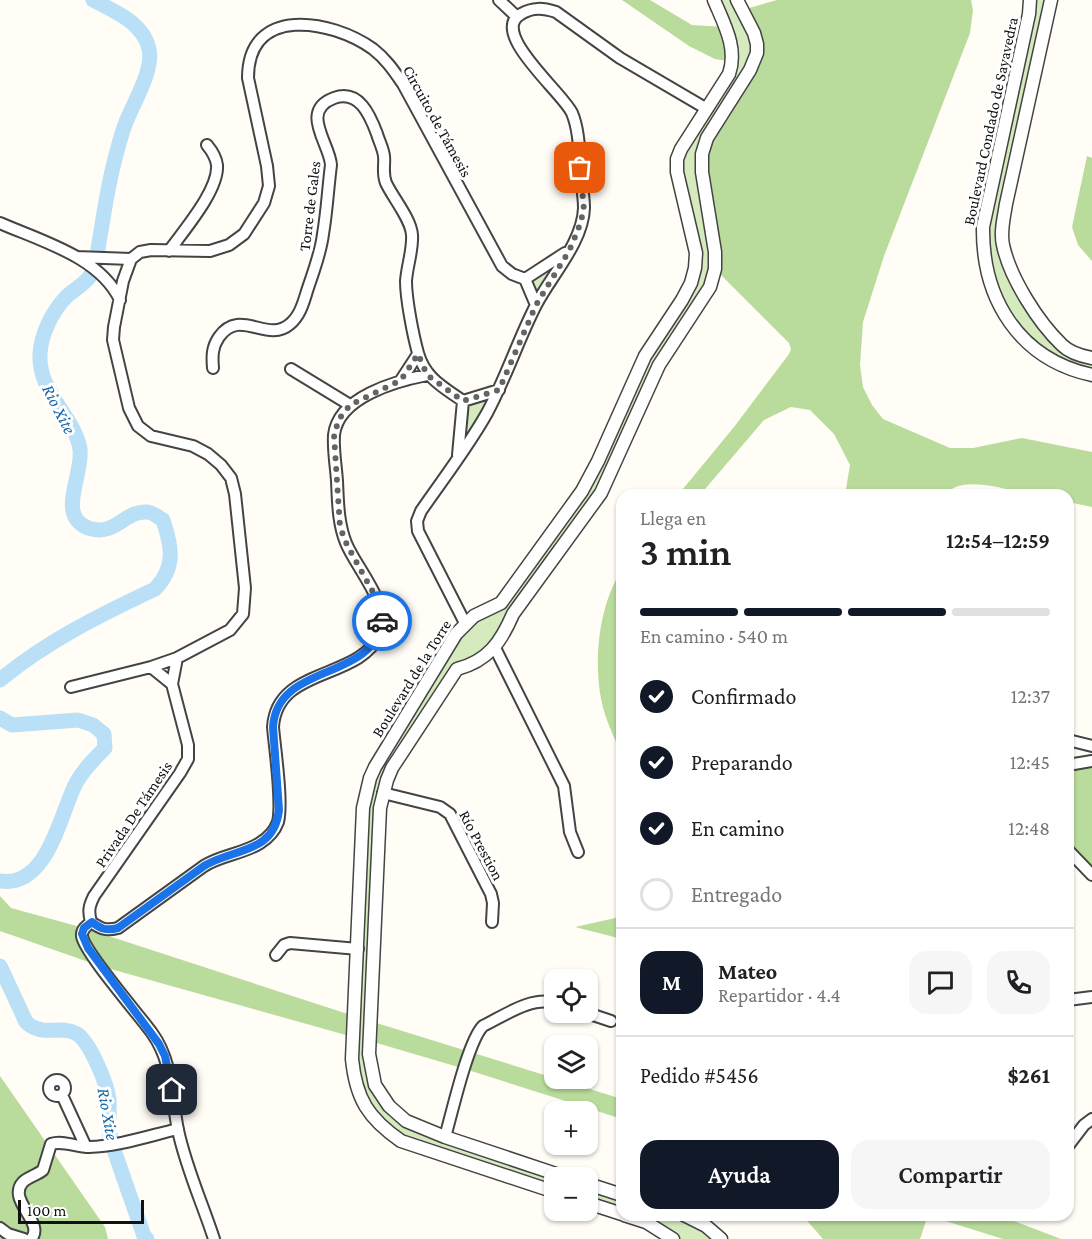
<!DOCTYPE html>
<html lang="es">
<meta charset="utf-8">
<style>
:root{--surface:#fff;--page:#f6f6f6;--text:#202124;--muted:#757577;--line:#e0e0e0;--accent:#111827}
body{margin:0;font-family:"Crimson Pro",serif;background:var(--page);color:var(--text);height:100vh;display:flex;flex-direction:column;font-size:22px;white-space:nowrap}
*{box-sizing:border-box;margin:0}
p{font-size:20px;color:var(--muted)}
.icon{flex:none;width:33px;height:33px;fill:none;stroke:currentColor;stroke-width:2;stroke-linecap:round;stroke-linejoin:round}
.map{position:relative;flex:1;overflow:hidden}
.side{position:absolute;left:616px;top:489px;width:458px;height:732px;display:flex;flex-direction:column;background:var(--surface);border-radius:18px;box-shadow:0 2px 4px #0004}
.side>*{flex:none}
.buttons{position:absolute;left:544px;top:969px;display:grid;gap:12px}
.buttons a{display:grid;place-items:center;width:54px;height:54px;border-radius:12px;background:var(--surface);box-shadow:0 2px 4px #0004;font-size:30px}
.scale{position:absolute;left:18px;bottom:15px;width:126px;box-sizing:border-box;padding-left:6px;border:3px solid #111;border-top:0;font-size:16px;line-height:21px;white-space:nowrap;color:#111;-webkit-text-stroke:4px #fff;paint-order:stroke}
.pin{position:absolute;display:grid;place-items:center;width:51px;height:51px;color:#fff;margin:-26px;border-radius:12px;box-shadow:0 3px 9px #0006}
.courier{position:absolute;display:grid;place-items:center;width:60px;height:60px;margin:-30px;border:4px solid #1a73e8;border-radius:50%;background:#fff;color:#222;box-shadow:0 2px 8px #0007}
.summary em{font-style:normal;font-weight:600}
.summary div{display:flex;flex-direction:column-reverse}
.summary{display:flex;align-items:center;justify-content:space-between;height:102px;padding:0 24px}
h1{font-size:39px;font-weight:600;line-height:45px}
.bar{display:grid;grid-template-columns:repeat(4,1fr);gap:9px 6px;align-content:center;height:72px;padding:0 24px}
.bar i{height:8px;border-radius:4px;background:var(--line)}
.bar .on{background:var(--accent)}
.bar p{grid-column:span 4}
.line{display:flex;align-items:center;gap:15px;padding:0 24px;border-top:2px solid var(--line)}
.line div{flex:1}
.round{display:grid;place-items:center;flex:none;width:63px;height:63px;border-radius:18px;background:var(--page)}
ol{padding:0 24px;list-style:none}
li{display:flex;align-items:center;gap:18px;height:66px}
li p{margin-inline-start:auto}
li .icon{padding:6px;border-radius:50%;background:var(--accent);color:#fff;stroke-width:4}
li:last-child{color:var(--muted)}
li i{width:33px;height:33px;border:3px solid var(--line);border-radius:50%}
.cta{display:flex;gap:12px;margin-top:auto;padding:12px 24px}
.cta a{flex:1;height:69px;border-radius:18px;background:var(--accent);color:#fff;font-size:24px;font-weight:600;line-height:69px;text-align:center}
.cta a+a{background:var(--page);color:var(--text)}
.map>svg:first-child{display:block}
.green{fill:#d5ebbd}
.forest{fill:#b9dc9c}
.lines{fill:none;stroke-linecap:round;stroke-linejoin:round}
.river{stroke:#b9e0f7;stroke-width:15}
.minor-casing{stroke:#444;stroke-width:14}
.tertiary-casing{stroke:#444;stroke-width:15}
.minor{stroke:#fff;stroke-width:10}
.tertiary{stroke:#fff;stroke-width:12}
.done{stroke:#646461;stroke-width:6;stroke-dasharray:0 10.8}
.route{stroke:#1a73e8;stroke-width:8}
.labels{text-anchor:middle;stroke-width:6;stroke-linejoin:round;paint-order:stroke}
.street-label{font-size:16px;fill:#111;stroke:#fff}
.water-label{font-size:18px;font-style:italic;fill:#1768a6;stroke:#fff}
</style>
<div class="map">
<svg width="1092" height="1239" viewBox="0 0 1092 1239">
<rect width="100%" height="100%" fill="#fffdf5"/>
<!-- green -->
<path class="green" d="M714 0H737L757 44 715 269 668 350 608 479 495 648 457 669 387 780 371 1069 406 1121 555 1178V1192L384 1129 354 1077 366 792 456 634 501 603 582 491 695 268 677 159 729 74Z
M1030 0H1051L1006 204 1008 261 1062 346 1092 358V375L1043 355 1000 307 983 227Z
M569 251 536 305 525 278Z
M499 390 458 456 463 401Z
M588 1184 622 1195V1214L588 1203Z
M624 1215H684L721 1239H673Z"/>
<!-- forest -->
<path class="forest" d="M622 0H650L692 25 725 27 733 62 715 59 689 46Z
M777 0H971L973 10 970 33 884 256 863 322 860 365 863 387 872 405 883 419 950 448H973L1022 438 1092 452V507L1068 502V495C1056 495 1042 496 1030 494 1008 491 962 473 945 495H845L850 465 834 434 810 410 791 407 764 420 700 495H678L734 427 789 354 791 349 789 343 715 269 702 154 755 61 742 10Z
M1087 156 1092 158V261L1078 245 1072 227Z
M622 570V755C617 743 610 730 606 717 591 675 597 606 622 570Z
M1092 761V875L1068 850V765Z
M0 896 11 908 84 928 354 1016 353 1037 100 966 0 931Z
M622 916V939L575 927 620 917Z
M370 1021 622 1099V1119L465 1069 370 1041Z
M0 1076 105 1227 108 1239H0Z
M802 1215H998L1061 1239H1003L936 1218 926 1221 920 1239H823Z"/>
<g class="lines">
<!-- river -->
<path class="river" d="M0 680C47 641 100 615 155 589 176 567 172 547 163 520 158 517 152 512 147 512 126 510 116 535 92 529 87 528 81 525 77 520 64 504 83 470 80 449 74 415 38 393 40 354 41 334 52 312 66 297 73 290 84 285 90 276 98 264 97 251 100 237 105 207 109 177 118 148 120 139 123 130 126 122 134 102 154 69 149 49 143 22 115 12 93 0
M0 718 12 725 78 720 93 725 104 734 105 748C94 759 83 770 76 783 60 814 48 888 0 881
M0 966 26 1022C43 1038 60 1024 77 1034 90 1042 107 1084 109 1099 110 1112 107 1127 111 1140 121 1172 133 1204 144 1236L147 1239"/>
<defs>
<path id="minor" d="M499 0 517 17
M0 223C41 241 100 257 120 300
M169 251C184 230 219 190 217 165 216 157 212 151 207 145
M77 257 131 259
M525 279 565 253
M525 279 536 305
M213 368C212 356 212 347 219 337 240 307 267 344 290 324 301 315 304 300 308 288 314 270 321 252 323 234 327 211 328 188 331 165 330 144 299 111 334 98 359 89 370 115 377 134 379 141 383 148 384 156 385 165 382 173 386 183 393 198 411 219 412 235 413 250 407 266 406 281 406 299 413 335 418 353 425 378 443 387 463 401
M291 369 350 405
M401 380 418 354
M463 401 499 390
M458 455 463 401
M465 623 418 531 417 521 421 511C443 479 468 447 487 413 506 378 518 340 536 305 551 276 583 242 584 208 584 198 582 187 581 176 579 156 580 132 572 113 564 94 488 32 521 14 533 7 543 8 556 12L620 58 707 109
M495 648 564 786 570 832 578 852
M151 667 172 684
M71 687 151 667 177 658 230 630 243 614 245 588 235 494 231 478 221 465 208 454 193 446 151 436 138 426 129 408 113 340 114 327 123 281 131 259 140 252 151 250 210 251 229 245 244 234 264 203 269 186 267 166 248 78C248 5 331 19 373 49 386 59 394 71 403 84L502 266 512 274 525 279
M1068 740 1092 746
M1068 765 1092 761
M383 793 440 807 450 814 491 894 493 903 492 922
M1068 850 1092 875
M91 922C101 929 106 931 118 928L204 866C221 855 243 854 260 843 268 838 275 830 278 822 283 802 275 750 273 727 277 666 359 681 380 634 392 606 356 568 346 543 338 523 338 502 337 481 336 466 333 450 334 435 338 397 396 381 427 375
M91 922C87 926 81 929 82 936 84 952 140 1016 152 1033 173 1062 171 1096 178 1130 186 1168 202 1202 214 1239
M91 922C88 911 89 906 94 896L180 773 188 759V745L172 684 177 658
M276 955 284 945 290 943 358 949
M1068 1000 1092 997
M584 1012 611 1021
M49 1088a8 8 0 1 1 16 0a8 8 0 1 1-16 0Z
M62 1095 86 1147
M445 1137C452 1113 468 1041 483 1026 504 1016 531 996 555 1003
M1068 1146 1084 1125 1092 1119
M0 1228 8 1234 24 1239
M31 1239C46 1223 6 1200 23 1182 28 1177 37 1175 43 1170L51 1144C63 1140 76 1147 89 1147 119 1146 148 1136 178 1129"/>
<path id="tertiary" d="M1030 0 1029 14 983 227C982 299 1019 359 1092 375
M1051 0 1006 204C1004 217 1000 232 1003 245 1010 278 1038 322 1062 345 1070 353 1081 356 1092 358
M568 1178 445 1137 406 1121 389 1106 375 1085 369 1054 380 808 387 780 392 768 457 669C488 661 501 642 513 614L601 493 659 365 710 287 715 269V252L702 172V154L707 138 750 70 757 53V44L754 33 737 0
M588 1184 622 1195
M555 1192 401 1141C368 1118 356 1099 352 1059L363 808 370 778 375 767 456 634 474 616 501 603 582 491 598 461 645 356 682 300 691 283 695 268 696 253 677 172V159L681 149 729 74C738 48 724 24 714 0
M588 1203 622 1214
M624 1215 646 1222 673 1239
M684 1215 706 1226 721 1239"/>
</defs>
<!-- minor casing -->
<use href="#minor" class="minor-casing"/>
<!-- tertiary casing -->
<use href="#tertiary" class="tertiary-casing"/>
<!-- minor -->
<use href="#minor" class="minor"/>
<!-- tertiary -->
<use href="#tertiary" class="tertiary"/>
</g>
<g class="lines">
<!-- done -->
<path class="done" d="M382 621 379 603 347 545 340 527 334 435 339 419 350 405 401 380 418 354 427 375 463 401 499 390 536 305 569 251 578 230 584 210 580 168"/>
<!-- route -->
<path class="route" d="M172 1090 165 1056 159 1044 88 948 82 934 84 928 92 922C101 929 106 931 118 928L204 866C234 848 274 854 279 810L273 727C277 662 373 682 382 621"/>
</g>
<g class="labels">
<!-- street labels -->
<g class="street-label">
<text transform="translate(438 121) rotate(61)" y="6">Circuito de Támesis</text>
<text transform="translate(990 121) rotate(-78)" y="6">Boulevard Condado de Sayavedra</text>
<text transform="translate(309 206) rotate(-83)" y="6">Torre de Gales</text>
<text transform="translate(411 678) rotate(-58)" y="6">Boulevard de la Torre</text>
<text transform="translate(133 814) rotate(-56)" y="6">Privada De Támesis</text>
<text transform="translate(482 845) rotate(62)" y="6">Río Prestion</text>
</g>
<!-- water labels -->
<g class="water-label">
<text transform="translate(59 409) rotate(63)" y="6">Rio Xite</text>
<text transform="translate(108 1114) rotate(80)" y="6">Rio Xite</text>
</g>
</g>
</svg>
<div class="buttons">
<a><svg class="icon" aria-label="locate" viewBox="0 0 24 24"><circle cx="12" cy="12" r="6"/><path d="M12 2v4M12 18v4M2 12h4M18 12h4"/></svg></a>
<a><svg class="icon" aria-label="layers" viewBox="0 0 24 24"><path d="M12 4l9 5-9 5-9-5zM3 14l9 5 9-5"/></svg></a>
<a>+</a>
<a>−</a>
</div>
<div class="scale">100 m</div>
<div class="pin" style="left:580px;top:168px;background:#ea580c"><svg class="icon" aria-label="bag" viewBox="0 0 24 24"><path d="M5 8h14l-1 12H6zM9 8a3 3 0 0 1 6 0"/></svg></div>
<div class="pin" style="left:172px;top:1090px;background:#1f2937"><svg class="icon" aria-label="home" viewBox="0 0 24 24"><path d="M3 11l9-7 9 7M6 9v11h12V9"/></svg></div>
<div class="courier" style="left:382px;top:621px"><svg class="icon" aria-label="car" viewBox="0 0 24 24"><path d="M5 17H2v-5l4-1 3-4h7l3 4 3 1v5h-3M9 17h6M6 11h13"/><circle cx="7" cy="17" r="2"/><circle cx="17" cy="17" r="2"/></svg></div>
<section class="side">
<div class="summary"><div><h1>3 min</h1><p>Llega en</p></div><em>12:54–12:59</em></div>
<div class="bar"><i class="on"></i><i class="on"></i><i class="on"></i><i></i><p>En camino · 540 m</p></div>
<ol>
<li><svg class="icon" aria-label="check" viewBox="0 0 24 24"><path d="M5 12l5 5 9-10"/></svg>Confirmado<p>12:37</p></li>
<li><svg class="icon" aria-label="check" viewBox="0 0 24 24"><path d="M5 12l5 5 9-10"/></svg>Preparando<p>12:45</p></li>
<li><svg class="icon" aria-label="check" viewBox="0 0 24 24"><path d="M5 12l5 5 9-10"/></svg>En camino<p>12:48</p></li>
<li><i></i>Entregado</li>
</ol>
<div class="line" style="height:108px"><b class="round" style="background:var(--accent);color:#fff">M</b><div><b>Mateo</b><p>Repartidor · 4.4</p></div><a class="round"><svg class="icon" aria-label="chat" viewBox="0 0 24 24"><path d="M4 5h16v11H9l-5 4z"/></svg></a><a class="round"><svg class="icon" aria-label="phone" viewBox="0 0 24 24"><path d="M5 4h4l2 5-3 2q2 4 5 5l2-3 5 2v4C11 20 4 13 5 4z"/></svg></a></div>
<div class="line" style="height:78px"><div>Pedido #5456</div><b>$261</b></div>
<div class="cta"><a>Ayuda</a><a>Compartir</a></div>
</section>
</div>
